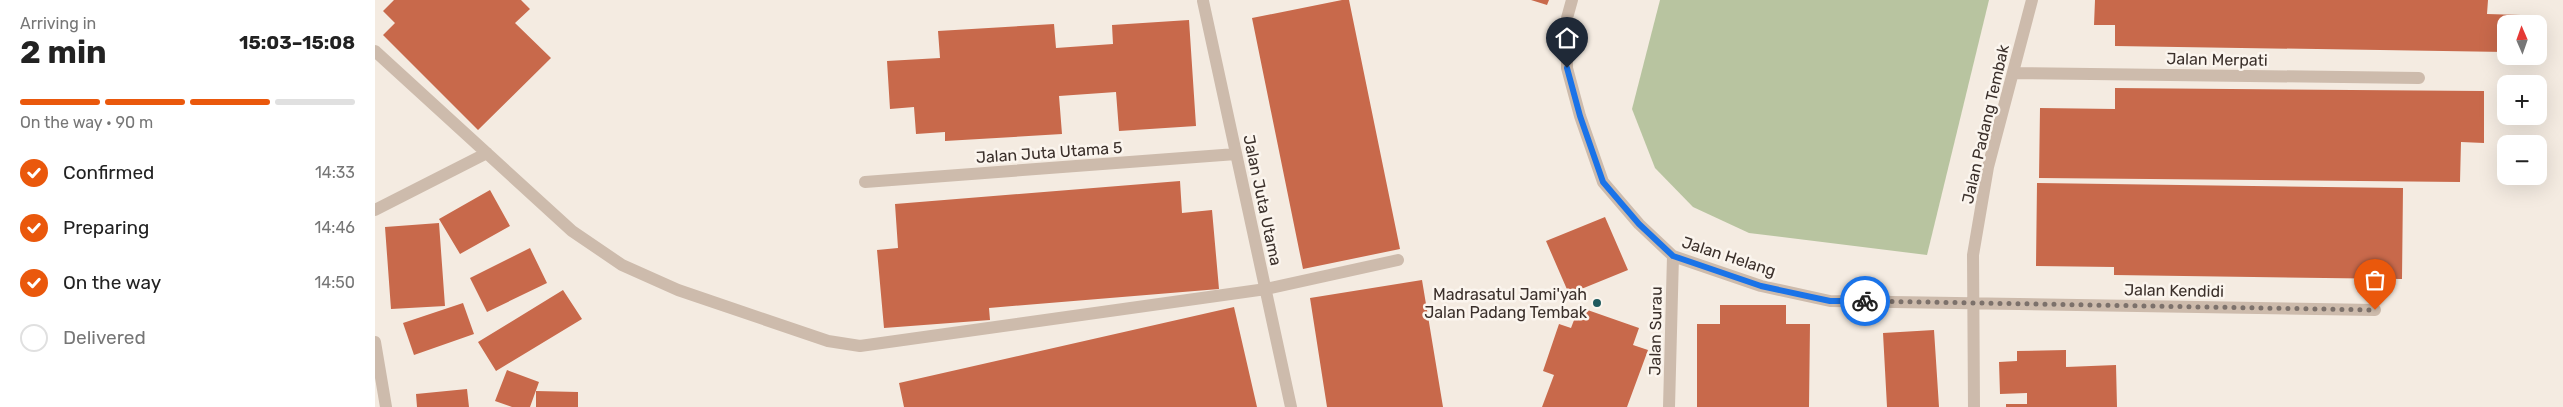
<!DOCTYPE html>
<meta charset="utf-8">
<style>
:root{--surface:#fff;--page:#f2f2f2;--text:#222;--muted:#767676;--line:#e0e0e0;--accent:#ea580c}
body{margin:0;font-family:Rubik,sans-serif;background:var(--page);color:var(--text);height:100vh;display:flex;flex-direction:column;font-size:19px;white-space:nowrap}
*{box-sizing:border-box;margin:0}
p{font-size:16px;color:var(--muted)}
.icon{flex:none;width:28px;height:28px;fill:none;stroke:currentColor;stroke-width:2;stroke-linecap:round;stroke-linejoin:round}
.map{position:relative;flex:1;overflow:hidden}
.details{display:flex;flex-direction:column;background:var(--surface);width:375px}
.details>*{flex:none}
.needle{width:32px;rotate:358deg}
.tools{position:absolute;left:2122px;top:15px;display:grid;gap:10px}
.tools a{display:grid;place-items:center;width:50px;height:50px;border-radius:10px;background:var(--surface);box-shadow:0 5px 20px #0002;font-size:25px}
.pin{position:absolute;display:grid;place-items:center;width:42px;height:42px;color:#fff;margin:-51px -21px;border-radius:50% 50% 50% 0;rotate:-45deg;box-shadow:0 0 5px #0007}
.pin .icon{rotate:45deg}
.courier{position:absolute;display:grid;place-items:center;width:50px;height:50px;margin:-25px;border:4px solid #1a73e8;border-radius:50%;background:#fff;color:#222;box-shadow:0 1px 6px #0007}
.head em{font-style:normal;font-weight:700}
.head div{display:flex;flex-direction:column-reverse}
.head{display:flex;align-items:center;justify-content:space-between;height:85px;padding:0 20px}
h1{font-size:32px;font-weight:700;line-height:38px}
.bar{display:grid;grid-template-columns:repeat(4,1fr);gap:8px 5px;align-content:center;height:60px;padding:0 20px}
.bar i{height:6px;border-radius:4px;background:var(--line)}
.bar .selected{background:var(--accent)}
.bar p{grid-column:span 4}
ol{padding:0 20px;list-style:none}
li{display:flex;align-items:center;gap:15px;height:55px}
li p{margin-inline-start:auto}
li .icon{padding:5px;border-radius:50%;background:var(--accent);color:#fff;stroke-width:4}
li:last-child{color:var(--muted)}
li i{width:28px;height:28px;border:2px solid var(--line);border-radius:50%}
main{display:flex;flex:1;min-height:0}
.map>svg:first-child{display:block}
.green{fill:#b8c4a0}
.building{fill:#c8694b}
.lines{fill:none;stroke-linecap:round;stroke-linejoin:round}
.minor{stroke:#cdbbac;stroke-width:12}
.done{stroke:#7c716b;stroke-width:5;stroke-dasharray:0 9}
.route{stroke:#1a73e8;stroke-width:6}
.poi-dot{fill:#1f5a5e;stroke:#fbf5ee;stroke-width:2}
.labels{text-anchor:middle;stroke-width:5;stroke-linejoin:round;paint-order:stroke}
.street-label{font-size:16px;fill:#3b302b;stroke:#fbf5ee}
.poi-label{font-size:16px;fill:#3b302b;stroke:#fbf5ee;text-anchor:end}
</style>
<main>
<section class="details">
<div class="head"><div><h1>2 min</h1><p>Arriving in</p></div><em>15:03–15:08</em></div>
<div class="bar"><i class="selected"></i><i class="selected"></i><i class="selected"></i><i></i><p>On the way · 90 m</p></div>
<ol>
<li><svg class="icon" aria-label="check" viewBox="0 0 24 24"><path d="M5 12l5 5 9-10"/></svg>Confirmed<p>14:33</p></li>
<li><svg class="icon" aria-label="check" viewBox="0 0 24 24"><path d="M5 12l5 5 9-10"/></svg>Preparing<p>14:46</p></li>
<li><svg class="icon" aria-label="check" viewBox="0 0 24 24"><path d="M5 12l5 5 9-10"/></svg>On the way<p>14:50</p></li>
<li><i></i>Delivered</li>
</ol>
</section>
<div class="map">
<svg width="2188" height="407" viewBox="0 0 2188 407">
<rect width="100%" height="100%" fill="#f4ebe1"/>
<!-- green -->
<path class="green" d="M1285 0H1614L1552 255 1374 233 1318 207 1280 168 1257 109Z"/>
<!-- building -->
<path class="building" d="M19 0H146L155 9 140 23 176 58 103 130 8 35 20 23 8 11Z
M967 0H974L1025 249 928 269 877 18Z
M1156 0H1174L1172 5Z
M1720 0H2113L2112 14 2146 15V24H2131V52L1740 46V25H1719Z
M814 20 821 126 744 131 741 92 684 96 687 134 570 141V132L541 134 539 107 515 109 512 61 565 58 563 31 679 24 681 48 738 44 737 25Z
M1740 88 2109 91V143L2086 142 2085 182 1664 178 1665 108 1740 109Z
M805 181 807 213 837 210 844 289 614 308 615 320 509 328 502 250 523 248 520 204Z
M1662 183 2028 188 2027 279 1739 275V267L1661 266Z
M115 190 135 226 85 254 64 219Z
M1230 217 1253 270 1194 294 1171 241Z
M64 223 70 306 16 309 10 227Z
M155 248 172 283 112 312 95 278Z
M1047 280 1068 407H952L935 298Z
M188 290 207 319 121 371 103 342Z
M88 303 99 334 39 355 28 323Z
M1345 305H1411V324H1435L1434 407H1322V324H1345Z
M859 307 882 407H529L524 383Z
M1204 307 1264 328 1258 345 1273 350 1252 407H1167L1179 375 1168 371 1184 324 1196 328Z
M1559 330 1564 407H1512L1508 333Z
M1691 350V367L1741 365 1742 407H1631V404H1652V393L1625 394 1624 362 1642 361V351Z
M132 370 164 382 155 407H137L120 401Z
M92 389 94 407H42L41 394Z
M161 391 203 392V407H161Z"/>
<g class="lines">
<!-- minor -->
<path class="minor" d="M1197 0 1192 18V68L1205 116 1228 182 1264 224 1298 256 1386 286 1455 301 2000 310
M828 1 916 407
M0 51 197 231 247 265 303 290 453 341 485 346 891 289 1023 260
M1638 73 2044 78
M490 182 861 154
M0 210 112 153
M0 342 11 407
M1294 407 1298 256
M1599 407 1598 255 1613 167 1657 0"/>
</g>
<g class="lines">
<!-- done -->
<path class="done" d="M1490 301 2000 310"/>
<!-- route -->
<path class="route" d="M1192 68 1205 116 1228 182 1264 224 1298 256 1386 286 1455 301H1490"/>
</g>
<!-- markers -->
<circle class="poi-dot" cx="1222" cy="303" r="5"/>
<g class="labels">
<!-- street labels -->
<g class="street-label">
<text transform="translate(1842 59) rotate(1)" y="6">Jalan Merpati</text>
<text transform="translate(1610 124) rotate(-77)" y="6">Jalan Padang Tembak</text>
<text transform="translate(674 152) rotate(-4)" y="6">Jalan Juta Utama 5</text>
<text transform="translate(888 200) rotate(78)" y="6">Jalan Juta Utama</text>
<text transform="translate(1354 256) rotate(18)" y="6">Jalan Helang</text>
<text transform="translate(1799 290) rotate(1)" y="6">Jalan Kendidi</text>
<text transform="translate(1280 331) rotate(-89)" y="6">Jalan Surau</text>
</g>
<!-- poi labels -->
<g class="poi-label">
<text x="1212" y="300">Madrasatul Jami'yah<tspan x="1212" dy="18">Jalan Padang Tembak</tspan></text>
</g>
</g>
</svg>
<div class="tools">
<a><svg class="needle" viewBox="-14 -14 28 28"><path d="M0-13l5 13h-10z" fill="#e53935"/><path d="M0 13l5-13h-10z" fill="#767676"/></svg></a>
<a>+</a>
<a>−</a>
</div>
<div class="pin" style="left:2000px;top:310px;background:#ea580c"><svg class="icon" aria-label="bag" viewBox="0 0 24 24"><path d="M5 8h14l-1 12H6zM9 8a3 3 0 0 1 6 0"/></svg></div>
<div class="pin" style="left:1192px;top:68px;background:#1f2937"><svg class="icon" aria-label="home" viewBox="0 0 24 24"><path d="M3 11l9-7 9 7M6 9v11h12V9"/></svg></div>
<div class="courier" style="left:1490px;top:301px"><svg class="icon" aria-label="bike" viewBox="0 0 24 24"><circle cx="6" cy="16" r="4"/><circle cx="18" cy="16" r="4"/><path d="M6 16l4-8h5l3 8M10 8l3 8H6M13 5h3"/></svg></div>
</div>
</main>
